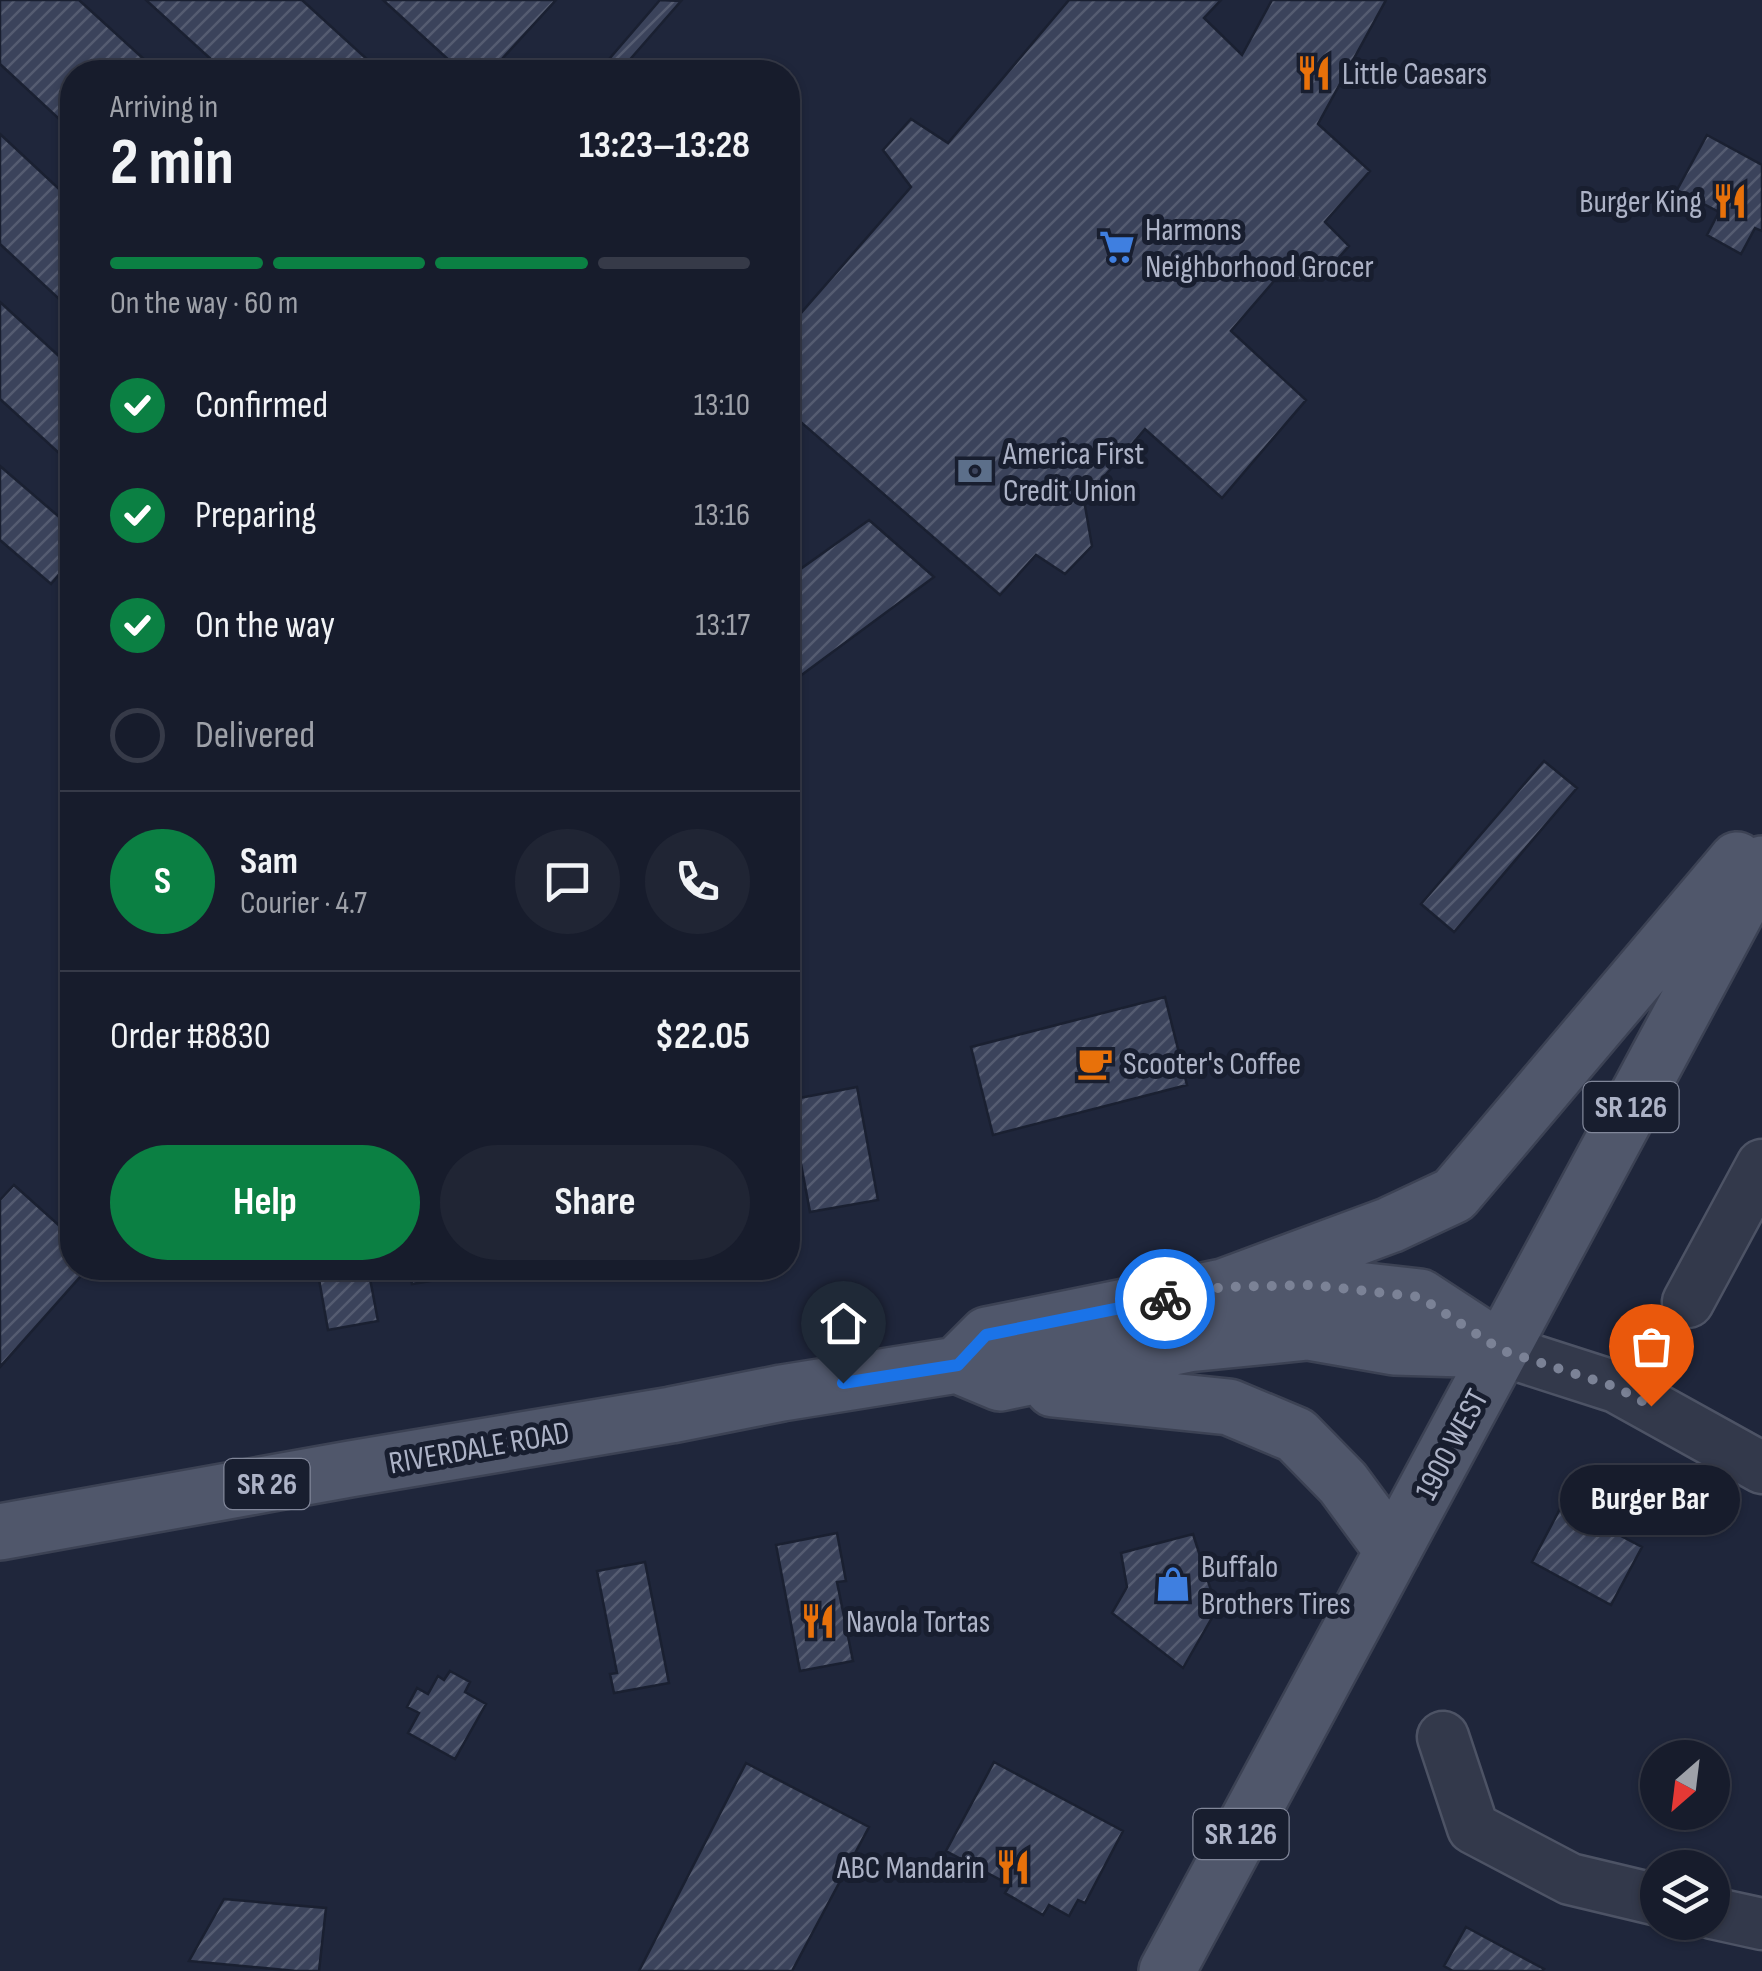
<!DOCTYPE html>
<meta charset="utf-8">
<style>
:root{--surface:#171c2c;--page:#202534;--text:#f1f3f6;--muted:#9ea1a9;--line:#363a48;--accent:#0b8043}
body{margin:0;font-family:"Sofia Sans Condensed",sans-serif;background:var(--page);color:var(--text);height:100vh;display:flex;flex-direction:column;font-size:38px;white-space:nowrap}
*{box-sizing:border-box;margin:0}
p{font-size:32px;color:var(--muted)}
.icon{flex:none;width:55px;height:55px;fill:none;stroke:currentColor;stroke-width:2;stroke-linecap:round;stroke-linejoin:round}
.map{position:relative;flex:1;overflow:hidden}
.details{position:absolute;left:60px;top:60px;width:740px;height:1220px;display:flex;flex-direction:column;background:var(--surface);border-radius:40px;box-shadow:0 2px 8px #0004,0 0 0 2px var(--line)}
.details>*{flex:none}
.needle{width:65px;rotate:208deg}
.fabs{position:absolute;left:1640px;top:1740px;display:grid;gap:20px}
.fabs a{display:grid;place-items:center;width:90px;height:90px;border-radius:50%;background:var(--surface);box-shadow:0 2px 8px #0004,0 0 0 2px var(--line);font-size:50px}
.pin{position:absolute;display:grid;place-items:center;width:85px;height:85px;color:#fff;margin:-102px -42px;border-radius:50% 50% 50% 0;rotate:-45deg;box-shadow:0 0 10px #0007}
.pin .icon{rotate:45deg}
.courier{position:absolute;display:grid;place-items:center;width:100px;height:100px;margin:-50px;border:8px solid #1a73e8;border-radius:50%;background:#fff;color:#222;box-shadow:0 2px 12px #0007}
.bubble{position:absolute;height:70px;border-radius:35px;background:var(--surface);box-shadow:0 2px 8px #0004,0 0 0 2px var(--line);font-size:32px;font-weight:700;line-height:70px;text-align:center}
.headline em{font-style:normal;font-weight:700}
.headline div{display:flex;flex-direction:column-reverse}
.headline{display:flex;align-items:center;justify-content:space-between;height:170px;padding:0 50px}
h1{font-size:65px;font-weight:700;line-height:75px}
.bar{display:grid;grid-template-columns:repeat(4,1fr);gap:15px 10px;align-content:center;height:120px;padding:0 50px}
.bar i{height:12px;border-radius:8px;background:var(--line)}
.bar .selected{background:var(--accent)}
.bar p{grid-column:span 4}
.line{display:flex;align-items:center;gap:25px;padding:0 50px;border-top:2px solid var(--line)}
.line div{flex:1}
.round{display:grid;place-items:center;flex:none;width:105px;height:105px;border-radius:52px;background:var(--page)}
ol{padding:0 50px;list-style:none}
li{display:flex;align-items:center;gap:30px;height:110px}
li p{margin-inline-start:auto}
li .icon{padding:10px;border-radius:50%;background:var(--accent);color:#fff;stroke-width:4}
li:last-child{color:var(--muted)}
li i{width:55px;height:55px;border:5px solid var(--line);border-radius:50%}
.action{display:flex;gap:20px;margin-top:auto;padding:20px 50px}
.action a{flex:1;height:115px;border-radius:60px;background:var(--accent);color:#fff;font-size:40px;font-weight:700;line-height:115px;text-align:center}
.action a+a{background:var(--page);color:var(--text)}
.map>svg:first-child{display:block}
.building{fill:url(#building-hatch);stroke:#1a2031;stroke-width:2.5}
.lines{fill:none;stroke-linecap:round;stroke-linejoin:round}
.minor-casing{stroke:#4d5365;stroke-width:55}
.major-casing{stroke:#3c4254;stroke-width:60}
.minor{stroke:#33394b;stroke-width:50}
.major{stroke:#50576b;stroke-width:55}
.done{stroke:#7b8296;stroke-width:10;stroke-dasharray:0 18}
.route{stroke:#1a73e8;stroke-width:12}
.labels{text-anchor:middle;stroke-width:10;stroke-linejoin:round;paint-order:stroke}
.shield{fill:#181e2f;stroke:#808699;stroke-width:2.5}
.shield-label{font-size:30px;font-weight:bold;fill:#adb3c7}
.poi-label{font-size:32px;fill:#adb3c7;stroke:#181e2f;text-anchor:start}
.street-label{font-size:32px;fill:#adb3c7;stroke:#181e2f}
</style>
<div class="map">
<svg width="1762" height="1971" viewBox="0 0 1762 1971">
<defs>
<pattern id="building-hatch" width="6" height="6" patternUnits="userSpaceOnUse" patternTransform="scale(2.5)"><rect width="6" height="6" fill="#3b435b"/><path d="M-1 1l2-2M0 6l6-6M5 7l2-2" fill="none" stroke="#555c71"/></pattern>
</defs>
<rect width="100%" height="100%" fill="#1f263b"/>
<!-- building -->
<path class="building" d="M0 0H79L158 72H72V131L0 64Z
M146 0H302L381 72H225Z
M383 0H556L490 72H462Z
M660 0 681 1 619 72H598Z
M1069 0H1221L1204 18 1242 55 1272 0H1386L1318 124 1370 171 1325 222 1349 246 1319 280 1274 281 1231 331 1306 400 1222 498 1145 429 1084 500 1092 546 1065 574 1036 555 1000 595 788 411V328L911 187 883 150 911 119 948 143Z
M0 134 72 201V311L0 244Z
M1707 135 1762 165V231L1755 228 1741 254 1707 235 1719 212 1677 190Z
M0 302 72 368V465L0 399Z
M0 466 72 528V559L51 584 0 540Z
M869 520 934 577 788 685V578Z
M1544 761 1577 788 1454 932 1421 904Z
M1165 997 1187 1085 993 1135 971 1047Z
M857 1087 878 1200 810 1212 789 1100Z
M14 1185 72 1237V1268H88L0 1367V1200Z
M317 1268H368L378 1321 328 1330Z
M409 1268H465L466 1275 412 1284Z
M1562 1505 1642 1547 1611 1605 1532 1562Z
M837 1533 846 1581 837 1582 853 1661 800 1671 776 1545Z
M1193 1534 1217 1609 1183 1668 1112 1613 1127 1587 1121 1553Z
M645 1562 669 1683 614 1693 610 1674 617 1673 597 1571Z
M450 1671 470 1682 465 1692 486 1704 455 1759 408 1733 419 1713 407 1707 417 1688 428 1694 438 1676 444 1680Z
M994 1762 1123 1831 1085 1903 1078 1900 1069 1916 1049 1905 1043 1915 1005 1893 1010 1885 946 1851Z
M746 1763 869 1827 792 1971H639Z
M224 1899 326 1908 319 1971H296L189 1961Z
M1466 1927 1544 1969 1542 1971H1453L1444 1966Z"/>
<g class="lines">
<defs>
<path id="minor" d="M1688 1302 1762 1165
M1501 1350 1616 1387 1762 1468
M1443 1737 1473 1828 1570 1879 1658 1900
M1712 1913 1762 1924"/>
<path id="major" d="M1223 1287 1390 1225 1454 1195 1737 860
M957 1365 987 1335 1223 1287 1313 1285 1420 1297 1501 1350
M1053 1389 1229 1407 1296 1435 1343 1483 1393 1551
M0 1532 350 1469 671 1415 782 1393 957 1365 1000 1383 1188 1344 1308 1332 1394 1347 1501 1350
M1167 1971 1762 864"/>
</defs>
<!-- minor casing -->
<use href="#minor" class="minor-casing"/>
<!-- major casing -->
<use href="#major" class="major-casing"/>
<!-- minor -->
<use href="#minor" class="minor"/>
<!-- major -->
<use href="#major" class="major"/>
</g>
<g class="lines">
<!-- done -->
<path class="done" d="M1165 1299 1223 1287 1313 1285 1420 1297 1501 1350 1616 1387 1651 1406"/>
<!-- route -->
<path class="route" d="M843 1383 958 1365 986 1335 1165 1299"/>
</g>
<!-- icons -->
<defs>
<symbol id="restaurant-bare" viewBox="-9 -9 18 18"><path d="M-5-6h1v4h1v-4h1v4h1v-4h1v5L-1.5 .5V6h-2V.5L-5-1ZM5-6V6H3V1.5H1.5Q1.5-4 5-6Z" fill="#e8710a" stroke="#181e2f" stroke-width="2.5" paint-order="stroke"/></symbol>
<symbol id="supermarket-bare" viewBox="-9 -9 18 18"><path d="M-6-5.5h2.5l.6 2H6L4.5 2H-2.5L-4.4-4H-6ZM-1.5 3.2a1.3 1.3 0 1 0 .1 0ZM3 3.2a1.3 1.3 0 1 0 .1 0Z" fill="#3f7fe0" stroke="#181e2f" stroke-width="2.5" paint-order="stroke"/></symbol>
<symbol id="bank-bare" viewBox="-9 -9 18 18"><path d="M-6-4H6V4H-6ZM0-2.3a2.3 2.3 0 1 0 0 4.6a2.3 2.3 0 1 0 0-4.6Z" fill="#5c6f8a" stroke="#181e2f" stroke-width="2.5" paint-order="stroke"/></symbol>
<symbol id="cafe-bare" viewBox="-9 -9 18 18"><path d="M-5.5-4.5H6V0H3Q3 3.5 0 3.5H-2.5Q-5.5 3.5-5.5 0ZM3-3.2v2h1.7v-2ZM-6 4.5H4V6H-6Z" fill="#e8710a" stroke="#181e2f" stroke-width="2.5" paint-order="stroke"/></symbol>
<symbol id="shop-bare" viewBox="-9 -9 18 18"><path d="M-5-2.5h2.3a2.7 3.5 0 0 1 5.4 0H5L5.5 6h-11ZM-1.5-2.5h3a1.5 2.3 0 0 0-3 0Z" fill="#3f7fe0" stroke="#181e2f" stroke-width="2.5" paint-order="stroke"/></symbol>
</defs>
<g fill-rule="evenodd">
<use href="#restaurant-bare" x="1289" y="48" width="50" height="50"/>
<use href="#restaurant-bare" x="1705" y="176" width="50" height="50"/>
<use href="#supermarket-bare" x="1092" y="222" width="50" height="50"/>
<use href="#bank-bare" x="950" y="446" width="50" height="50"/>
<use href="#cafe-bare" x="1070" y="1038" width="50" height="50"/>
<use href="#shop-bare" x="1148" y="1559" width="50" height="50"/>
<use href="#restaurant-bare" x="793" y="1596" width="50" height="50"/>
<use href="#restaurant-bare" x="988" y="1842" width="50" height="50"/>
</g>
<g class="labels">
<!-- shield labels -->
<g class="shield">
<rect x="1583.5" y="1082" width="95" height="50" rx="8"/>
<rect x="224.5" y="1459" width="85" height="50" rx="8"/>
<rect x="1193.5" y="1809" width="95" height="50" rx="8"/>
</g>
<g class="shield-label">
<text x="1631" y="1117">SR 126</text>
<text x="267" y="1494">SR 26</text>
<text x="1241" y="1844">SR 126</text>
</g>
<!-- poi labels -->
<g class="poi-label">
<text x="1342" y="84">Little Caesars</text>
<text x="1702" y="212" text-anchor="end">Burger King</text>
<text x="1145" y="240">Harmons<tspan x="1145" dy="37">Neighborhood Grocer</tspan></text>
<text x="1003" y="464">America First<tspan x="1003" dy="37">Credit Union</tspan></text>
<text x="1123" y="1074">Scooter's Coffee</text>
<text x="1201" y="1577">Buffalo<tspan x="1201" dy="37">Brothers Tires</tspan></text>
<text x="846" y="1632">Navola Tortas</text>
<text x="985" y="1878" text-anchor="end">ABC Mandarin</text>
</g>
<!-- street labels -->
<g class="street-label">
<text transform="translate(1451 1444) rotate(-62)" y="11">1900 WEST</text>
<text transform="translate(479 1447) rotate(-10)" y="11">RIVERDALE ROAD</text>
</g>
</g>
</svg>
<div class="fabs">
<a><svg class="needle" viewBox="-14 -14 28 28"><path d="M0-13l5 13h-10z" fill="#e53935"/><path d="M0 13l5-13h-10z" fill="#9ea1a9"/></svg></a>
<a><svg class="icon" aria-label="layers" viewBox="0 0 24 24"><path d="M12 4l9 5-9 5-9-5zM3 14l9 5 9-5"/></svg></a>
</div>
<div class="pin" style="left:1651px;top:1406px;background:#ea580c"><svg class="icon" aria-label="bag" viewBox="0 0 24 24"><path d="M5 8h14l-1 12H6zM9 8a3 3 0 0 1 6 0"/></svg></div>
<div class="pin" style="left:843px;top:1383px;background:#1f2937"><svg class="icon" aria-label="home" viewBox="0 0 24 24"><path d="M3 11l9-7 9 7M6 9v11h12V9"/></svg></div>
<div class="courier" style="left:1165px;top:1299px"><svg class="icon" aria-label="bike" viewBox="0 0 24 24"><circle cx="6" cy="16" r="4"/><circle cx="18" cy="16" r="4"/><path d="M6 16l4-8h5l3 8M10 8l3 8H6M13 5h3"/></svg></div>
<div class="bubble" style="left:1560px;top:1465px;width:180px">Burger Bar</div>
<section class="details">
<div class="headline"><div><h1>2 min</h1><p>Arriving in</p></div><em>13:23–13:28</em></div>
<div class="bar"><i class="selected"></i><i class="selected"></i><i class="selected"></i><i></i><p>On the way · 60 m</p></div>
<ol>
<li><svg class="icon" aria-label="check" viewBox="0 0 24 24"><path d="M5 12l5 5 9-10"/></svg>Confirmed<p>13:10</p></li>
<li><svg class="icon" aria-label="check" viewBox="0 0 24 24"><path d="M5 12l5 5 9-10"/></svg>Preparing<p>13:16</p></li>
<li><svg class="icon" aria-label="check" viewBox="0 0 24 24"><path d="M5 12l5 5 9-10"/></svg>On the way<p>13:17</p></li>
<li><i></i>Delivered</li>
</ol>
<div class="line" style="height:180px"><b class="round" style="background:var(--accent);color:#fff">S</b><div><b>Sam</b><p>Courier · 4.7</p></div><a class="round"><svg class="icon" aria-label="chat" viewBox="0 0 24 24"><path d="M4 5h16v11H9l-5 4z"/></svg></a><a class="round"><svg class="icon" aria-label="phone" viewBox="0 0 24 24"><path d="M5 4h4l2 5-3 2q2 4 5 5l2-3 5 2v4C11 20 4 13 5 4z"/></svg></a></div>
<div class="line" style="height:130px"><div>Order #8830</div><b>$22.05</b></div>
<div class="action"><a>Help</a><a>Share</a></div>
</section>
</div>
